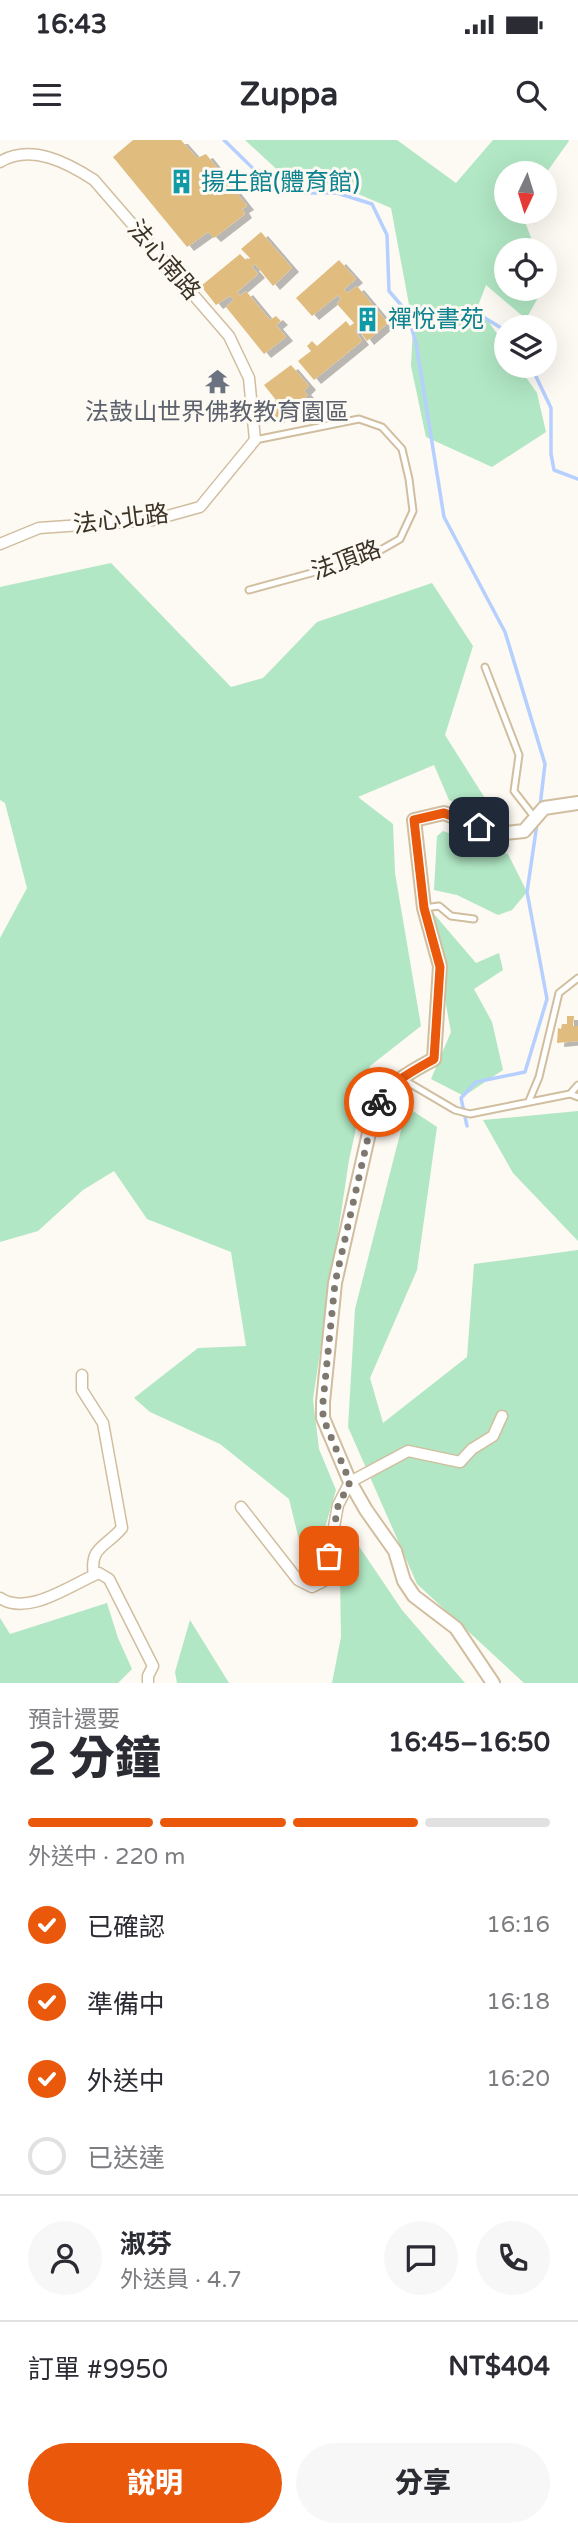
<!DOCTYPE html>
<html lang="zh-TW">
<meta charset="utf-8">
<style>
:root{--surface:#fff;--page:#f7f7f7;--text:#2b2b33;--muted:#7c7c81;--line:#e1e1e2;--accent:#ea580c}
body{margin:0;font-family:"Varela Round","Noto Sans TC",sans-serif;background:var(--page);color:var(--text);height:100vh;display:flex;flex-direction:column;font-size:26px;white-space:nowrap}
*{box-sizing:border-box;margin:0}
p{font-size:23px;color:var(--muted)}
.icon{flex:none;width:38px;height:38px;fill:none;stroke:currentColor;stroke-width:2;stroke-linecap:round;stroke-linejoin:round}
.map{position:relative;height:1543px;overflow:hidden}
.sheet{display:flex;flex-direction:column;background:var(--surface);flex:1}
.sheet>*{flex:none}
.needle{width:46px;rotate:184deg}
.fabs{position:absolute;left:494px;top:21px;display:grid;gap:14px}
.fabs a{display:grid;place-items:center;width:63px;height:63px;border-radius:50%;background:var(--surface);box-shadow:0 7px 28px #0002;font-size:35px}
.pin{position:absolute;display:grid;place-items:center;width:60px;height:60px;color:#fff;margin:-30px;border-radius:14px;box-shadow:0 4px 10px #0006}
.courier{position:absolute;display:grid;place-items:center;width:70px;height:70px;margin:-35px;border:5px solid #ea580c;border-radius:50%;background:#fff;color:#222;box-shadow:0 2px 9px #0007}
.headline em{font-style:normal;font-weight:800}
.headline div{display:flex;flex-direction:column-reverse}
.headline{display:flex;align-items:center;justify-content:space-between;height:119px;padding:0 28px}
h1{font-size:46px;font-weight:800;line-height:52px}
.bar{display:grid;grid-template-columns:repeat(4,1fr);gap:10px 7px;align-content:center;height:84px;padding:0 28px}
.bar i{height:9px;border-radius:5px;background:var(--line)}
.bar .selected{background:var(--accent)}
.bar p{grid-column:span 4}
.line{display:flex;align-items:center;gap:18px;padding:0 28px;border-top:2px solid var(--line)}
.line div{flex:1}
.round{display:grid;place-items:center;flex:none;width:74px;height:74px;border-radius:37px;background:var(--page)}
ol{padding:0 28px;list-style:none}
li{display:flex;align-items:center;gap:21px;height:77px}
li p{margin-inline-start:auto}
li .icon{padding:7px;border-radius:50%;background:var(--accent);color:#fff;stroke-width:4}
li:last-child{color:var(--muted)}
li i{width:38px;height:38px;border:4px solid var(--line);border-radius:50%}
.cta{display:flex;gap:14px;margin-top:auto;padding:14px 28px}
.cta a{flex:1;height:80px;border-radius:42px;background:var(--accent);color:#fff;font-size:28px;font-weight:800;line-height:80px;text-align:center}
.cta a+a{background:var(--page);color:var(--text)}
.status{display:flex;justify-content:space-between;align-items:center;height:49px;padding:0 35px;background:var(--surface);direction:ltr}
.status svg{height:19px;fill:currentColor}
header{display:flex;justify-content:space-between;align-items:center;height:91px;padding:0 28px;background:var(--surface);font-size:32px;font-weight:800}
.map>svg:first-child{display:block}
.green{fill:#b1e7c4}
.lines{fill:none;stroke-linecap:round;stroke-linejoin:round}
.stream{stroke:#b5cffe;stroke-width:3.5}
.building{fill:#e0bd7f;filter:url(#shadow)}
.service-casing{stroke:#d1be9f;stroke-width:9}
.minor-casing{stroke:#d1be9f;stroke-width:13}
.tertiary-casing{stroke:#d1be9f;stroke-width:16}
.service{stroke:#fff;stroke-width:5}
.minor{stroke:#fff;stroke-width:10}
.tertiary{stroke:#fff;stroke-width:12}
.done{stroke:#7e786e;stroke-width:7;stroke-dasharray:0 12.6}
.route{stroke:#ea580c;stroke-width:9}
.labels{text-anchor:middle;stroke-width:6;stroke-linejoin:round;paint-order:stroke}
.culture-label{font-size:24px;fill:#0d838f;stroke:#fdf9f3;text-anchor:start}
.street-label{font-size:24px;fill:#3a3326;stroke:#fdf9f3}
.worship-label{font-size:24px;fill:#5b616d;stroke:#fdf9f3}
</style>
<div class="status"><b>16:43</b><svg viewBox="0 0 49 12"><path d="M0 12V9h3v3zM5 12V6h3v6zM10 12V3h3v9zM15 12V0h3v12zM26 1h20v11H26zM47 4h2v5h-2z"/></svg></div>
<header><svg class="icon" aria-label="menu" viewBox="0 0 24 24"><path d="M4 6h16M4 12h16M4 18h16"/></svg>Zuppa<svg class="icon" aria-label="search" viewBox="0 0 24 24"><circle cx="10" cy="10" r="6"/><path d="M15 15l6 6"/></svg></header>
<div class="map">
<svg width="578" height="1543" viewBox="0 0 578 1543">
<defs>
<filter id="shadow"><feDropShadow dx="7" dy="4" stdDeviation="0" flood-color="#0004"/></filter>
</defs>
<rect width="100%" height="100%" fill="#fdf9f3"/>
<!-- green -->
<path class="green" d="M245 0H397L456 43 493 0H568L569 1 544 36V33H506V72H521L536 110H506V149H543L526 179 486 145 478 166 506 207V226H518L537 253 546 292 492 327 426 297 411 226 413 186 391 68 344 48 284 36Z
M111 423 231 547 263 538 317 482 432 443 473 506 445 595 500 682 449 660 434 625 358 657 393 684 395 733 421 886 370 926 349 1020 313 1259 319 1309 336 1350 313 1429 301 1408 289 1359 220 1304 150 1272 134 1258 198 1208 246 1206 231 1112 147 1079 114 1031 83 1050 38 1091 0 1102V798L27 748 5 663 0 660V447Z
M443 691 508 714 527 752 512 770 498 775 457 755 434 750 437 696Z
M428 767 476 823 499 813 503 830 474 849 492 882 503 930 464 956 431 939 451 892Z
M407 967 437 987 417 1130 370 1238 383 1283 467 1217 474 1124 578 1110V1543H524L417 1444 348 1287 355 1169Z
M578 971V1101L513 1033 483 980Z
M348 1390 402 1470 465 1543H332L341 1497 340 1436Z
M107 1463 118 1498 132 1529 118 1543H0V1478L10 1494Z
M190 1480 229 1543H177L175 1532Z"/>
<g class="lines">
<!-- stream -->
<path class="stream" d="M224 0 278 53H337L372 64 387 95 389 151 407 172 447 176 477 173 506 191
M407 172 416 203 444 377 505 492 545 624 540 666
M531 226 551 268V314L554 330 578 339
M467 986 461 958 476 942 525 932 547 859 527 752 537 684"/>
</g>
<!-- building -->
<path class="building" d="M133 0H181L197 18 206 14 247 66 242 69 245 74 214 98 208 92 187 107 113 17Z
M261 92 292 128 273 146 255 124 252 127 258 134 237 152 240 156 246 151 270 180 276 176 281 181 276 185 286 197 264 214 226 167 234 160 230 156 216 165 201 146 240 114 246 120 250 118 241 109Z
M339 120 356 139 344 149 348 153 357 146 388 183 367 201 358 189 355 191 362 201 314 240 298 221 311 211 307 206 312 201 317 206 346 181 350 186 354 183 337 164 341 159 338 155 312 176 296 158Z
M291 225 309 246 304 251 308 255 277 279 267 269 276 260 264 245Z
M567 876H574L573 886H578V901L557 903 558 888 561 889 562 884H567Z"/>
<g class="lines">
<defs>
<path id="service" d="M249 450 326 429 379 411 400 399 413 371 409 339 402 309 382 287 359 279 255 300
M485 527 519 615 514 651 535 678
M424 768 439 766 451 776 474 779
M404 940 455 970 470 974 570 954 578 957
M570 954 578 945
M529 961 539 937 559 853 578 838"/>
<path id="minor" d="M0 22C31 3 68 23 94 40L229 196 249 238 255 300 200 367 153 380 39 388 0 404
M82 1235V1250L103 1283 122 1388C106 1407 89 1407 94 1435
M241 1367 298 1440 312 1447 324 1441 338 1365 350 1342 408 1311 460 1322 472 1309 493 1296 502 1276
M0 1458C28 1477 72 1444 99 1433L109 1439 153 1526 148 1536V1543"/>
<path id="tertiary" d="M493 1543 456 1488 414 1456 404 1441 395 1411 366 1370 350 1342 323 1278V1262L335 1143 374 971C392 940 404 936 434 919L440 826 424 768 414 680 444 673 497 694 524 691 544 668 578 663"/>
</defs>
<!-- service casing -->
<use href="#service" class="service-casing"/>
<!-- minor casing -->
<use href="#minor" class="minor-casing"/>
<!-- tertiary casing -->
<use href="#tertiary" class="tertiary-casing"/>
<!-- service -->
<use href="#service" class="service"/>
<!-- minor -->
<use href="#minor" class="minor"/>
<!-- tertiary -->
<use href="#tertiary" class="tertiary"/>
</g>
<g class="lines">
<!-- done -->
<path class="done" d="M329 1416 338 1366 350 1342 323 1278V1262L335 1143 374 971 379 962"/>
<!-- route -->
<path class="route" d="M379 962C392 941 413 931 434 919L440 827 424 768 414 680 444 673 479 687"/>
</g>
<!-- icons -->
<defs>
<symbol id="building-bare" viewBox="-9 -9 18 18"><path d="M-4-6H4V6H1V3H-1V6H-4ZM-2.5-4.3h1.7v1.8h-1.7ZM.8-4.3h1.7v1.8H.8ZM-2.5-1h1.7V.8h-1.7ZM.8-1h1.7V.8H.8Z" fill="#0f9aa8" stroke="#fdf9f3" stroke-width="2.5" paint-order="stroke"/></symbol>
<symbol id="temple-bare" viewBox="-9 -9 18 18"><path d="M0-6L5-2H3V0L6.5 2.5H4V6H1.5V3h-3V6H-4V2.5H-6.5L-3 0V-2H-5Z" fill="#6b7280" stroke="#fdf9f3" stroke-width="2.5" paint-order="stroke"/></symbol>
</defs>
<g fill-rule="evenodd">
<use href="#building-bare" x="164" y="24" width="35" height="35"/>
<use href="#building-bare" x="350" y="162" width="35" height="35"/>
<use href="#temple-bare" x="200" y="224" width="35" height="35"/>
</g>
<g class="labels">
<!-- culture labels -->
<g class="culture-label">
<text x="201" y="50">揚生館(體育館)</text>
<text x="388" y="187">禪悅書苑</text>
</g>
<!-- street labels -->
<g class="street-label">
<text transform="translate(164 120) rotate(49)" y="8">法心南路</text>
<text transform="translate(121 379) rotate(-7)" y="8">法心北路</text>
<text transform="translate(346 420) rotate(-20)" y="8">法頂路</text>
</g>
<!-- worship labels -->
<g class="worship-label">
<text x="217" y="280">法鼓山世界佛教教育園區</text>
</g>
</g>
</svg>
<div class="fabs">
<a><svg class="needle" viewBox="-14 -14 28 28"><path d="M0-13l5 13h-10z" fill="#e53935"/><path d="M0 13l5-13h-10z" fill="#7c7c81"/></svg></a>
<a><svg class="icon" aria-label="locate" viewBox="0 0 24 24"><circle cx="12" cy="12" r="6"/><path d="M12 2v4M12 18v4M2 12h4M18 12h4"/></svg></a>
<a><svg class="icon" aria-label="layers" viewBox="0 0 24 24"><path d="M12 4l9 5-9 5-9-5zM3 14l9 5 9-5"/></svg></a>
</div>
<div class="pin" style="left:329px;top:1416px;background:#ea580c"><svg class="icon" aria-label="bag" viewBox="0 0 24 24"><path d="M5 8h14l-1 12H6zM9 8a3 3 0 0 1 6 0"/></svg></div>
<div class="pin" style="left:479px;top:687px;background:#1f2937"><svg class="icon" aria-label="home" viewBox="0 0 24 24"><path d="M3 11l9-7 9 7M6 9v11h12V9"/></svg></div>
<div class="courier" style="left:379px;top:962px"><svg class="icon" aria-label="bike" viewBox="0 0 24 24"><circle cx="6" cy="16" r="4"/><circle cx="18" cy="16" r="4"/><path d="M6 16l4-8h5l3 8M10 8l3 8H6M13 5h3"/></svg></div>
</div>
<section class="sheet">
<div class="headline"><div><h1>2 分鐘</h1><p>預計還要</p></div><em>16:45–16:50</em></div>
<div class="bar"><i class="selected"></i><i class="selected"></i><i class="selected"></i><i></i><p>外送中 · 220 m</p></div>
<ol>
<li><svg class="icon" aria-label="check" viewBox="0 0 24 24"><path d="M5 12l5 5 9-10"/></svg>已確認<p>16:16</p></li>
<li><svg class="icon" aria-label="check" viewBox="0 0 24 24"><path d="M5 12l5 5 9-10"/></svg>準備中<p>16:18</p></li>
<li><svg class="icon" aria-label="check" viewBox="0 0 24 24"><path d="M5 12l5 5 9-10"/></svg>外送中<p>16:20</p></li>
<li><i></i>已送達</li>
</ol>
<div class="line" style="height:126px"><a class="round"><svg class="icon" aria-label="person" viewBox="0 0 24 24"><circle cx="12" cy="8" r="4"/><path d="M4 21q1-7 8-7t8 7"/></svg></a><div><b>淑芬</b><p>外送員 · 4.7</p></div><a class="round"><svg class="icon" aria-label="chat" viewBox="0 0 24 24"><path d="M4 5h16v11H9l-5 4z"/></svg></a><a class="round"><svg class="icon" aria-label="phone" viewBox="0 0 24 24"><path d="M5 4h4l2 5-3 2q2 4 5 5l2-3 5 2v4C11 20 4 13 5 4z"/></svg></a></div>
<div class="line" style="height:91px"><div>訂單 #9950</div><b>NT$404</b></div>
<div class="cta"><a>說明</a><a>分享</a></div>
</section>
